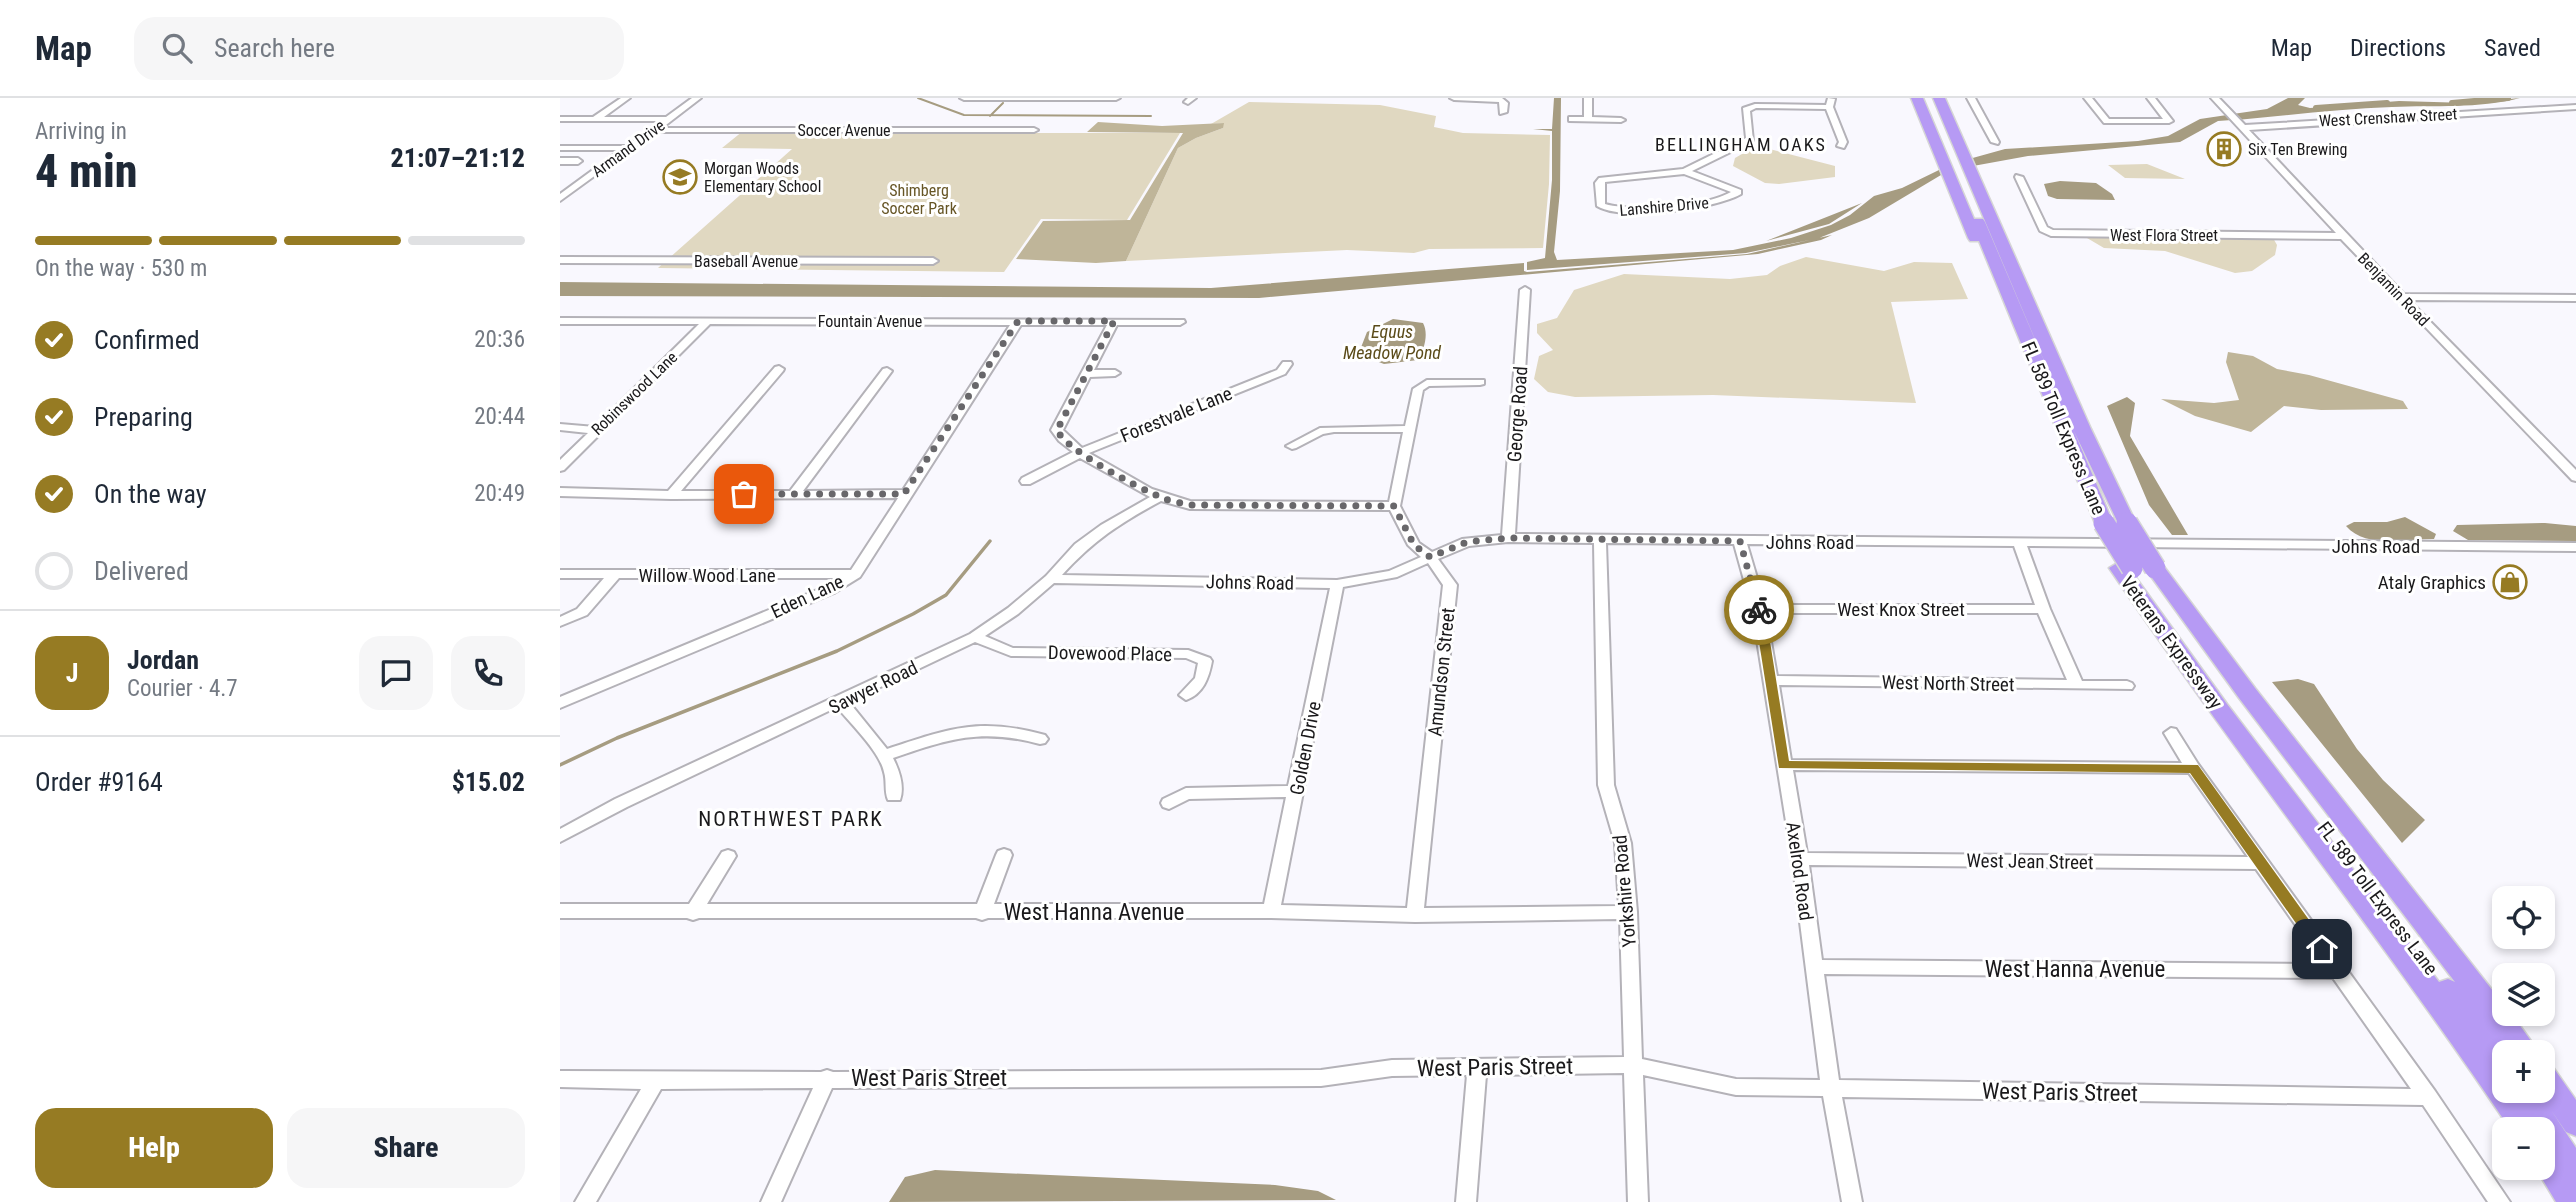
<!DOCTYPE html>
<meta charset="utf-8">
<style>
:root{--surface:#fff;--page:#f6f6f7;--text:#1f2937;--muted:#747a83;--line:#e0e1e3;--accent:#967b23}
body{margin:0;font-family:"Roboto Condensed",sans-serif;background:var(--page);color:var(--text);height:100vh;display:flex;flex-direction:column;font-size:26px;white-space:nowrap}
*{box-sizing:border-box;margin:0}
p{font-size:23px;color:var(--muted)}
.icon{flex:none;width:38px;height:38px;fill:none;stroke:currentColor;stroke-width:2;stroke-linecap:round;stroke-linejoin:round}
.map{position:relative;flex:1;overflow:hidden}
.side{display:flex;flex-direction:column;background:var(--surface);width:560px}
.side>*{flex:none}
.controls{position:absolute;left:1932px;top:788px;display:grid;gap:14px}
.controls a{display:grid;place-items:center;width:63px;height:63px;border-radius:14px;background:var(--surface);box-shadow:0 4px 10px #0003;font-size:35px}
.pin{position:absolute;display:grid;place-items:center;width:60px;height:60px;color:#fff;margin:-30px;border-radius:14px;box-shadow:0 4px 10px #0006}
.courier{position:absolute;display:grid;place-items:center;width:70px;height:70px;margin:-35px;border:5px solid #967b23;border-radius:50%;background:#fff;color:#222;box-shadow:0 2px 9px #0007}
.summary em{font-style:normal;font-weight:800}
.summary div{display:flex;flex-direction:column-reverse}
.summary{display:flex;align-items:center;justify-content:space-between;height:119px;padding:0 35px}
h1{font-size:46px;font-weight:800;line-height:52px}
.bar{display:grid;grid-template-columns:repeat(4,1fr);gap:10px 7px;align-content:center;height:84px;padding:0 35px}
.bar i{height:9px;border-radius:5px;background:var(--line)}
.bar .active{background:var(--accent)}
.bar p{grid-column:span 4}
.line{display:flex;align-items:center;gap:18px;padding:0 35px;border-top:2px solid var(--line)}
.line div{flex:1}
.round{display:grid;place-items:center;flex:none;width:74px;height:74px;border-radius:21px;background:var(--page)}
ol{padding:0 35px;list-style:none}
li{display:flex;align-items:center;gap:21px;height:77px}
li p{margin-inline-start:auto}
li .icon{padding:7px;border-radius:50%;background:var(--accent);color:#fff;stroke-width:4}
li:last-child{color:var(--muted)}
li i{width:38px;height:38px;border:4px solid var(--line);border-radius:50%}
.action{display:flex;gap:14px;margin-top:auto;padding:14px 35px}
.action a{flex:1;height:80px;border-radius:21px;background:var(--accent);color:#fff;font-size:28px;font-weight:800;line-height:80px;text-align:center}
.action a+a{background:var(--page);color:var(--text)}
header{display:flex;align-items:center;gap:42px;box-sizing:border-box;height:98px;padding:0 35px;background:var(--surface);border-bottom:2px solid var(--line)}
header strong{font-size:33px}
nav{display:flex;gap:38px;margin-inline-start:auto;font-size:24px}
.search{width:490px;height:63px;background:var(--page);display:flex;align-items:center;gap:18px;box-sizing:border-box;padding:0 24px;border-radius:21px;color:var(--muted);font-size:26px}
main{display:flex;flex:1;min-height:0}
.map>svg:first-child{display:block}
.green{fill:#e0d8c1}
.forest{fill:#bfb599}
.water{fill:#a69c81}
.lines{fill:none;stroke-linecap:round;stroke-linejoin:round}
.stream-far1{stroke:#a69c81;stroke-width:2}
.stream{stroke:#a69c81;stroke-width:3.5}
.canal{stroke:#a69c81;stroke-width:6}
.minor-casing{stroke:#b4b2b8;stroke-width:4}
.highway-casing{stroke:#d6d6d6;stroke-width:3}
.minor{fill:#fff;fill-rule:evenodd}
.highway{fill:#b69af4;fill-rule:evenodd}
.highway-bridge-casing{stroke:#d6d6d6;stroke-width:24;stroke-linecap:butt}
.highway-bridge{stroke:#b69af4;stroke-width:21}
.route{fill:#967b23}
.done{stroke:#68676a;stroke-width:7;stroke-dasharray:0 12.6}
.labels{text-anchor:middle;stroke-width:6;stroke-linejoin:round;paint-order:stroke}
.far-street-label{font-size:16px;fill:#1a191b;stroke:#fff}
.far-poi-label{font-size:16px;fill:#1a191b;stroke:#fff;text-anchor:start}
.far-park-label{font-size:16px;fill:#665525;stroke:#fff}
.far-neighbourhood-label{font-size:18px;letter-spacing:2px;fill:#1a191b;stroke:#fff}
.far-water-label{font-size:18px;font-style:italic;fill:#5b4b19;stroke:#fff}
.street-label{font-size:19px;fill:#1a191b;stroke:#fff}
.poi-label{font-size:19px;fill:#1a191b;stroke:#fff;text-anchor:end}
.neighbourhood-label{font-size:21px;letter-spacing:2px;fill:#1a191b;stroke:#fff}
.near-street-label{font-size:23px;fill:#1a191b;stroke:#fff}
</style>
<header>
<strong>Map</strong>
<div class="search"><svg class="icon" aria-label="search" viewBox="0 0 24 24"><circle cx="10" cy="10" r="6"/><path d="M15 15l6 6"/></svg>Search here</div>
<nav><a>Map</a><a>Directions</a><a>Saved</a></nav>
</header>
<main>
<section class="side">
<div class="summary"><div><h1>4 min</h1><p>Arriving in</p></div><em>21:07–21:12</em></div>
<div class="bar"><i class="active"></i><i class="active"></i><i class="active"></i><i></i><p>On the way · 530 m</p></div>
<ol>
<li><svg class="icon" aria-label="check" viewBox="0 0 24 24"><path d="M5 12l5 5 9-10"/></svg>Confirmed<p>20:36</p></li>
<li><svg class="icon" aria-label="check" viewBox="0 0 24 24"><path d="M5 12l5 5 9-10"/></svg>Preparing<p>20:44</p></li>
<li><svg class="icon" aria-label="check" viewBox="0 0 24 24"><path d="M5 12l5 5 9-10"/></svg>On the way<p>20:49</p></li>
<li><i></i>Delivered</li>
</ol>
<div class="line" style="height:126px"><b class="round" style="background:var(--accent);color:#fff">J</b><div><b>Jordan</b><p>Courier · 4.7</p></div><a class="round"><svg class="icon" aria-label="chat" viewBox="0 0 24 24"><path d="M4 5h16v11H9l-5 4z"/></svg></a><a class="round"><svg class="icon" aria-label="phone" viewBox="0 0 24 24"><path d="M5 4h4l2 5-3 2q2 4 5 5l2-3 5 2v4C11 20 4 13 5 4z"/></svg></a></div>
<div class="line" style="height:91px"><div>Order #9164</div><b>$15.02</b></div>
<div class="action"><a>Help</a><a>Share</a></div>
</section>
<div class="map">
<svg width="2016" height="1104" viewBox="0 0 2016 1104">
<rect width="100%" height="100%" fill="#f9f8fe"/>
<!-- green -->
<path class="green" d="M689 4 820 7 876 18 874 29 903 35 990 37 989 86 983 150 869 151 854 155 787 152 566 163 618 50 636 40 663 30V25L651 26Z
M269 29 478 30 475 35H620L567 122 481 121 444 174 98 170 232 51 162 50 183 33H263Z
M1202 49 1275 68V79L1219 86 1205 85 1173 68 1175 60 1189 52Z
M1587 66 1625 81 1565 80 1548 67Z
M1537 139 1713 140 1717 147 1715 157 1692 173 1675 175 1605 153 1544 150 1527 140Z
M1246 159 1324 173 1354 164 1392 165 1408 201 1331 204 1356 305 1153 297 1015 299 988 294 974 281 979 258 993 252 977 235V226L997 220 1014 192 1064 176 1170 181 1207 177 1220 168Z"/>
<!-- forest -->
<path class="forest" d="M538 24 602 28 664 25 663 30 636 40 618 50 566 163 536 165 456 161 483 123 570 122 623 35 527 34Z
M1668 254 1693 258 1717 271 1749 277 1843 303 1848 311 1761 312 1724 308 1691 334 1635 318 1601 301 1654 305 1679 302 1666 264Z"/>
<!-- water -->
<path class="water" d="M994 0H1001L1000 93 994 154 997 162 1173 152 1231 140 1271 127 1290 117 1314 98 1342 90 1379 72 1381 77 1309 120 1259 140 1186 155 967 172V164L985 160 992 82V33L973 31H992Z
M1728 0H1745L1738 7 1750 10 1839 3 1908 5 1960 0C1917 11 1876 7 1832 9 1781 11 1729 17 1677 22L1673 16 1707 11Z
M1667 17 1672 22 1658 23 1620 44 1468 58 1413 68 1409 61 1445 51 1578 43 1608 38 1640 21Z
M1500 83 1536 85 1552 96 1555 102 1497 101 1488 98 1484 86Z
M1302 105 1269 126 1206 143Z
M1272 137 1261 142 1198 156 699 200 0 198V184L651 190 964 165V173L967 174 1187 156Z
M833 221 863 225C869 236 864 252 858 262L824 266 803 258 800 252 807 234Z
M1567 299 1575 305 1570 338 1628 437H1612L1589 407 1547 308Z
M1845 419 1876 436 1874 441C1845 441 1806 451 1786 428L1794 424H1827Z
M1985 425 2016 428V443L1908 442 1893 433 1897 427Z
M1738 581 1754 586 1797 651 1823 682 1865 722 1842 745 1712 584Z
M375 1072 715 1087 758 1093 776 1102 329 1104 345 1079Z"/>
<g class="lines">
<!-- stream-far1 -->
<path class="stream-far1" d="M358 0 404 17 591 18
M430 18 443 5"/>
<!-- stream -->
<path class="stream" d="M0 667 57 640 277 553 353 516 386 497 430 443"/>
<!-- canal -->
<path class="canal" d="M1892 5 1948 0
M1756 10 1827 5"/>
<defs>
<path id="minor" d="M61 0H70L44 19H106L132 0H141L102 30H474L478 32 474 34H95L0 103V96L60 52H0V48H67L100 23H0V19H33Z
M400 0H560L556 2H404Z
M628 0H636L628 6 624 4Z
M890 0H942L948 5 947 14 940 16 939 4 894 2Z
M1024 0H1032V19L1061 20 1065 22 1061 24 1009 23V19H1024Z
M1268 0 1275 1 1273 9 1287 44 1284 50 1277 48 1279 44 1266 11 1196 10 1190 13 1193 43 1132 73 1181 92V96C1155 111 1062 124 1037 108L1035 85 1039 80 1123 71 1186 40 1183 10 1195 6 1266 7ZM1124 76 1171 94C1145 109 1074 114 1045 106V84Z
M1407 0H1415L1439 44 1438 46 1431 44Z
M1524 0H1532L1549 21H1603L1587 0H1595L1613 23 1609 25H1544Z
M1651 0H1659L1685 27 2016 7V11L1689 32 1844 196 2016 197V203L1849 202 2016 372V383L2012 382 1781 141 1491 138 1480 133 1455 79 1456 77 1463 79 1487 129 1493 132 1776 135Z
M0 60H18L22 63 18 66H0Z
M0 159 373 160 378 163 373 166 0 165Z
M965 189 970 192 955 436 2016 445V453L1467 448 1490 511 1522 583H1567L1572 585 1574 588 1572 591 1219 587 1231 662 1622 665 1604 635 1611 630 1616 631 1638 666 1875 993 1950 1104H1928L1863 1007 1282 999 1302 1104H1282L1263 998 1176 997 1083 977 1088 1104H1068L1064 975 926 977 916 1104H896L907 977 832 978 761 988 272 990 221 1104H201L253 990 101 991 36 1104H15L81 991 0 989V973L261 974 267 972 273 974 761 972 832 962 1064 959 1060 821 855 824 711 820H428L422 822 416 820H139L133 822 127 820H0V806H129L162 754 168 752 174 754 176 758 147 806H417L436 757 438 753 444 751 450 753 452 757 434 806H704L726 699 629 701 609 711 603 709 601 705 603 701 626 690 728 688 770 490 494 485 458 516 425 538 453 550 628 552 650 560 652 563C649 580 643 596 626 602L619 597 635 580 638 565 626 560 451 558 415 544 289 604 327 651C390 630 420 619 485 637L488 641 485 645 480 646C421 630 389 641 333 660 339 672 345 688 340 702H328C324 693 327 683 324 674 320 654 291 626 277 609L67 709 0 744V731L55 701 410 536 448 510 486 478 515 446 541 427 590 399 520 360 470 386H462L460 383 462 380 513 354 499 343 491 332 547 227H461L300 479 274 495 0 610V599L264 489 279 480H59L27 517 0 528V519L17 511 44 480H0V472H291L338 400 111 401 0 398V390L108 393 215 269 219 268 224 271 223 273 121 393H230L323 271 327 270 332 273 243 393 343 392 450 227 150 226 4 372 0 373V362L28 335 0 332V326L35 329 139 226H0V220L624 222 625 224 620 227H557L534 272H555L560 275 555 278 530 279 503 332 522 350 717 272 723 264H731L732 266 725 276 529 355 592 391 630 403 829 404 843 334H774L763 336 736 350 732 351 726 348 760 330 845 328 853 291 867 282H924V286L920 287 869 288 863 292 840 408 859 445 872 454 902 441 942 437 960 192ZM601 403 630 411 830 412 848 447 861 459 829 473 777 482 502 477C533 443 560 425 601 403ZM948 444 1034 445 1038 687 1055 745 1059 808 864 810 897 487 878 461 909 448ZM1046 445 1174 446 1192 511 1232 761 1260 982 1176 981 1082 961 1077 814 1071 745 1054 687ZM1187 446 1454 448 1475 507H1205ZM868 465 883 487 847 810 721 807 783 489 837 479ZM1206 515H1478L1507 582 1217 578ZM1233 672 1629 675 1688 759 1247 755ZM1249 767 1696 771 1763 866 1262 862ZM1264 876 1773 880 1851 991 1279 982Z"/>
<path id="highway" d="M1351 0H1363L1414 121H1423L1425 124 1553 425 1551 429H1537L1535 425 1419 143H1410L1408 140Z
M1373 0H1385L1531 331 1576 425 1574 429H1560L1558 425 1513 331Z
M1559 464 1566 466 1667 606 1879 884 1888 881 1895 884 1679 600 1585 470 1588 466H1602L1695 590 1944 907V915H1951L1979 954H1944V992H1983V966L1993 969 2016 1002V1038L2006 1034 1991 1012 2016 1050V1104H1996L1975 1069H1983V1031H1950C1822 840 1678 660 1549 470Z"/>
</defs>
<!-- minor casing -->
<use href="#minor" class="minor-casing"/>
<!-- highway casing -->
<use href="#highway" class="highway-casing"/>
<!-- minor -->
<use href="#minor" class="minor"/>
<!-- highway -->
<use href="#highway" class="highway"/>
<defs>
<path id="highway-bridge" d="M1544 425 1572 470
M1567 425 1595 470"/>
</defs>
<!-- highway-bridge casing -->
<use href="#highway-bridge" class="highway-bridge-casing"/>
<!-- highway-bridge -->
<use href="#highway-bridge" class="highway-bridge"/>
</g>
<!-- route -->
<path class="route" d="M1199 509 1205 512 1229 663 1638 667 1767 847V855H1757L1630 675 1219 670 1194 512Z"/>
<g class="lines">
<!-- done -->
<path class="done" d="M184 396H344L458 223H554L497 332C506 352 575 388 598 398 607 403 619 404 630 407L834 408 854 447 870 459 907 444 948 440 1180 443 1199 512"/>
</g>
<!-- icons -->
<defs>
<symbol id="building-ring" viewBox="-11 -11 22 22"><circle r="9.5" fill="#fff" stroke="#967b23" stroke-width="1.5"/><path d="M-4-6H4V6H1V3H-1V6H-4ZM-2.5-4.3h1.7v1.8h-1.7ZM.8-4.3h1.7v1.8H.8ZM-2.5-1h1.7V.8h-1.7ZM.8-1h1.7V.8H.8Z" fill="#967b23"/></symbol>
<symbol id="school-ring" viewBox="-11 -11 22 22"><circle r="9.5" fill="#fff" stroke="#967b23" stroke-width="1.5"/><path d="M0-5L7-2L0 1L-7-2ZM-4 1L0 2.5L4 1V4Q0 6-4 4Z" fill="#967b23"/></symbol>
<symbol id="shop-ring" viewBox="-11 -11 22 22"><circle r="9.5" fill="#fff" stroke="#967b23" stroke-width="1.5"/><path d="M-5-2.5h2.3a2.7 3.5 0 0 1 5.4 0H5L5.5 6h-11ZM-1.5-2.5h3a1.5 2.3 0 0 0-3 0Z" fill="#967b23"/></symbol>
</defs>
<g fill-rule="evenodd">
<use href="#building-ring" x="1645" y="32" width="38" height="38"/>
<use href="#school-ring" x="101" y="60" width="38" height="38"/>
<use href="#shop-ring" x="1931" y="465" width="38" height="38"/>
</g>
<g class="labels">
<!-- far-street labels -->
<g class="far-street-label">
<text transform="translate(1828 19) rotate(-3)" y="6">West Crenshaw Street</text>
<text x="284" y="38">Soccer Avenue</text>
<text transform="translate(68 50) rotate(-36)" y="6">Armand Drive</text>
<text transform="translate(1104 108) rotate(-5)" y="6">Lanshire Drive</text>
<text x="1604" y="143">West Flora Street</text>
<text x="186" y="169">Baseball Avenue</text>
<text transform="translate(1834 191) rotate(46)" y="6">Benjamin Road</text>
<text x="310" y="229">Fountain Avenue</text>
<text transform="translate(74 295) rotate(-44)" y="6">Robinswood Lane</text>
</g>
<!-- far-poi labels -->
<g class="far-poi-label">
<text x="1688" y="57">Six Ten Brewing</text>
<text x="144" y="76">Morgan Woods<tspan x="144" dy="18">Elementary School</tspan></text>
</g>
<!-- far-park labels -->
<g class="far-park-label">
<text x="359" y="98">Shimberg<tspan x="359" dy="18">Soccer Park</tspan></text>
</g>
<!-- far-neighbourhood labels -->
<g class="far-neighbourhood-label">
<text x="1181" y="53">BELLINGHAM OAKS</text>
</g>
<!-- far-water labels -->
<g class="far-water-label">
<text x="832" y="240">Equus<tspan x="832" dy="21">Meadow Pond</tspan></text>
</g>
<!-- street labels -->
<g class="street-label">
<text transform="translate(616 316) rotate(-22)" y="7">Forestvale Lane</text>
<text transform="translate(957 316) rotate(-86)" y="7">George Road</text>
<text transform="translate(1504 330) rotate(67)" y="7">FL 589 Toll Express Lane</text>
<text x="1250" y="451">Johns Road</text>
<text x="1816" y="455">Johns Road</text>
<text x="147" y="484">Willow Wood Lane</text>
<text transform="translate(690 484) rotate(1)" y="7">Johns Road</text>
<text transform="translate(247 498) rotate(-25)" y="7">Eden Lane</text>
<text x="1341" y="518">West Knox Street</text>
<text transform="translate(1612 544) rotate(54)" y="7">Veterans Expressway</text>
<text transform="translate(550 555) rotate(1)" y="7">Dovewood Place</text>
<text transform="translate(881 574) rotate(-84)" y="7">Amundson Street</text>
<text transform="translate(1388 585) rotate(1)" y="7">West North Street</text>
<text transform="translate(313 589) rotate(-26)" y="7">Sawyer Road</text>
<text transform="translate(745 650) rotate(-79)" y="7">Golden Drive</text>
<text transform="translate(1470 763) rotate(1)" y="7">West Jean Street</text>
<text transform="translate(1240 773) rotate(82)" y="7">Axelrod Road</text>
<text transform="translate(1064 793) rotate(-95)" y="7">Yorkshire Road</text>
<text transform="translate(1818 800) rotate(53)" y="7">FL 589 Toll Express Lane</text>
</g>
<!-- poi labels -->
<g class="poi-label">
<text x="1926" y="491">Ataly Graphics</text>
</g>
<!-- neighbourhood labels -->
<g class="neighbourhood-label">
<text x="231" y="728">NORTHWEST PARK</text>
</g>
<!-- near-street labels -->
<g class="near-street-label">
<text x="534" y="822">West Hanna Avenue</text>
<text x="1515" y="879">West Hanna Avenue</text>
<text transform="translate(935 969) rotate(-1)" y="8">West Paris Street</text>
<text x="369" y="988">West Paris Street</text>
<text transform="translate(1500 994) rotate(1)" y="8">West Paris Street</text>
</g>
</g>
</svg>
<div class="controls">
<a><svg class="icon" aria-label="locate" viewBox="0 0 24 24"><circle cx="12" cy="12" r="6"/><path d="M12 2v4M12 18v4M2 12h4M18 12h4"/></svg></a>
<a><svg class="icon" aria-label="layers" viewBox="0 0 24 24"><path d="M12 4l9 5-9 5-9-5zM3 14l9 5 9-5"/></svg></a>
<a>+</a>
<a>−</a>
</div>
<div class="pin" style="left:184px;top:396px;background:#ea580c"><svg class="icon" aria-label="bag" viewBox="0 0 24 24"><path d="M5 8h14l-1 12H6zM9 8a3 3 0 0 1 6 0"/></svg></div>
<div class="pin" style="left:1762px;top:851px;background:#1f2937"><svg class="icon" aria-label="home" viewBox="0 0 24 24"><path d="M3 11l9-7 9 7M6 9v11h12V9"/></svg></div>
<div class="courier" style="left:1199px;top:512px"><svg class="icon" aria-label="bike" viewBox="0 0 24 24"><circle cx="6" cy="16" r="4"/><circle cx="18" cy="16" r="4"/><path d="M6 16l4-8h5l3 8M10 8l3 8H6M13 5h3"/></svg></div>
</div>
</main>
